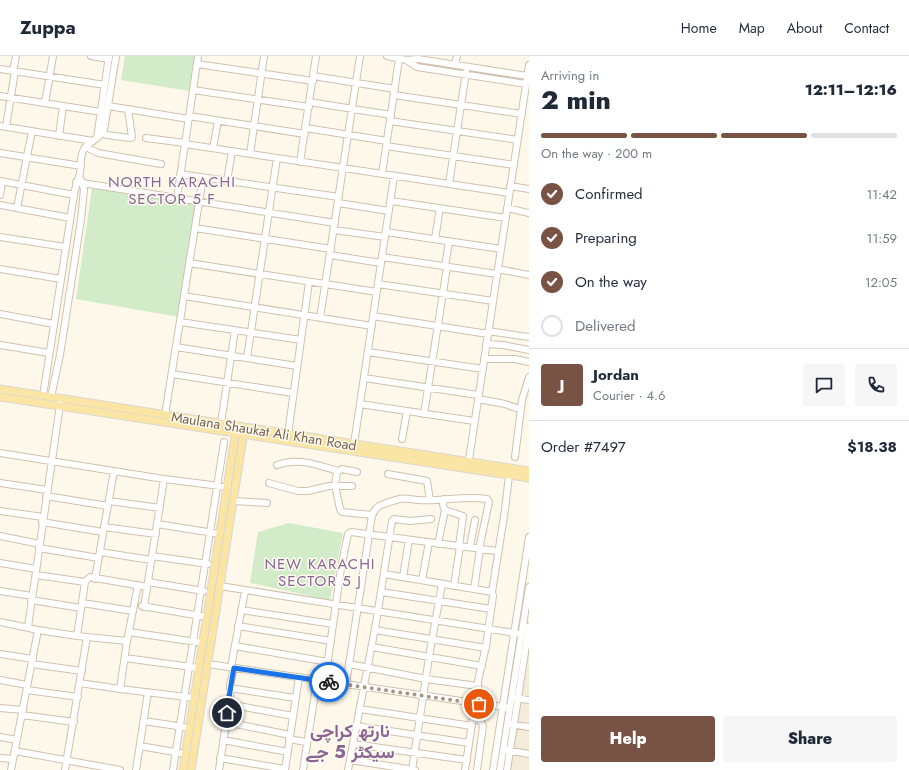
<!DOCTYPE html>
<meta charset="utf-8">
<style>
:root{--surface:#fff;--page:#f6f6f7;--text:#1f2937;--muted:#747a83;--line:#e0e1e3;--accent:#785243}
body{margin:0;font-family:Jost,Vazirmatn,sans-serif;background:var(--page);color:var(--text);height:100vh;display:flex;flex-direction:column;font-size:15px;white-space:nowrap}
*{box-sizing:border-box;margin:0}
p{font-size:13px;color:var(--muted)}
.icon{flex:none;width:22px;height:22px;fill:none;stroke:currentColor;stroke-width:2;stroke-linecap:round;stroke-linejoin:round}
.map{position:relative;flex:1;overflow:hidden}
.panel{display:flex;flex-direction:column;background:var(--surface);width:380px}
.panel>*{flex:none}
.pin{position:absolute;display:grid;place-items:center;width:34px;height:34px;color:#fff;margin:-17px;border:2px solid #fff;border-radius:50%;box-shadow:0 1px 4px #0007}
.courier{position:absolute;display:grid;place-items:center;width:40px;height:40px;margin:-20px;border:3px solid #1a73e8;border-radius:50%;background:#fff;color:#222;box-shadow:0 1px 5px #0007}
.overview em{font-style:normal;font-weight:800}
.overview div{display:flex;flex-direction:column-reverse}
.overview{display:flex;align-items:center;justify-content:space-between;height:68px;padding:0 12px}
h1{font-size:26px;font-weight:800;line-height:30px}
.bar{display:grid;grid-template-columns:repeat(4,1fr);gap:6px 4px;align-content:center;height:48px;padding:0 12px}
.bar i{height:5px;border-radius:3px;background:var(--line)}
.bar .selected{background:var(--accent)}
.bar p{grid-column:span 4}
.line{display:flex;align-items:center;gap:10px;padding:0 12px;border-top:1px solid var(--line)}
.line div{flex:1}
.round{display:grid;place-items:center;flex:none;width:42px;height:42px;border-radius:4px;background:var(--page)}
ol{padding:0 12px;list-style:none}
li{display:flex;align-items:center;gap:12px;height:44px}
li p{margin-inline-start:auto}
li .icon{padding:4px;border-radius:50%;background:var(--accent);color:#fff;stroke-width:4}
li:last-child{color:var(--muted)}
li i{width:22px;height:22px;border:2px solid var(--line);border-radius:50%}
.button{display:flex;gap:8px;margin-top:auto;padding:8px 12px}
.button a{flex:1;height:46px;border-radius:4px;background:var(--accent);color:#fff;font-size:16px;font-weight:800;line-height:46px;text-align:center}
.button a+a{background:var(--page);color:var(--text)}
header{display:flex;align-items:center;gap:24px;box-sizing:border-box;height:56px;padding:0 20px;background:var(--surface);border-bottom:1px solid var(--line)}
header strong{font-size:19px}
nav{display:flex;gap:22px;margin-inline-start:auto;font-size:14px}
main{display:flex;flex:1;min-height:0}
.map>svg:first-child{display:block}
.residential{fill:#f4ebd9}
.green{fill:#d2ebc8}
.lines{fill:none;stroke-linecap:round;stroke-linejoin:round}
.minor-casing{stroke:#cfc1af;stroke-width:8}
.major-casing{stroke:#dcd6d1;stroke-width:9}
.minor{stroke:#fff;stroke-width:6}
.major{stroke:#fae5a4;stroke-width:7}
.done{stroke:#a79684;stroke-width:4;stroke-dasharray:0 7.2}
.route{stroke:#1a73e8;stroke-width:5}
.labels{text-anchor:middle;stroke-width:3;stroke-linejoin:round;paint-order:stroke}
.street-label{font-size:14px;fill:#78624d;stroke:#fffbf1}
.neighbourhood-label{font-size:15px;letter-spacing:1px;fill:#8a6594;stroke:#fffbf1}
.district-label{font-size:18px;font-weight:bold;fill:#8a6594;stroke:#fffbf1}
</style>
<header>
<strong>Zuppa</strong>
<nav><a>Home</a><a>Map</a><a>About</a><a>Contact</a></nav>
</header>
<main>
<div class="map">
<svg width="529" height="714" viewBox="0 0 529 714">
<rect width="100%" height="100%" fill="#fdf8ea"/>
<!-- residential -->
<path class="residential" d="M529 583V714H508Z"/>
<!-- green -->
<path class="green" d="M125 0H195L190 35 121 24Z
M92 132 196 149 179 261 76 243Z
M289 467 343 477 330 544 250 527 258 476Z"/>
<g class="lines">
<defs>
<path id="minor" d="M91 0 109 3
M387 0 406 4 418 3 527 20
M406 4 417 11 526 28
M197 8 313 25
M455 8 457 0
M0 13 105 29
M13 15 16 0
M313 20 395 33
M193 34 309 51
M394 39 522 58
M0 40 101 56
M309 46 391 59
M45 47 53 0
M108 50 189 63
M189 60 305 78
M390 65 518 84
M0 70 93 85
M6 71 15 15
M306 72 387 85
M102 77 107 79 130 82 132 81 128 53
M59 80 63 50
M97 82 109 0
M146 82 185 87
M185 88 509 137
M386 90 514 109
M86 91 98 97 161 108
M213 92 218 65
M0 97 81 110
M250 98 264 0
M300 106 316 0
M180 118 339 141
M382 118 399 3
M0 125 74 139
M227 125 232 95
M76 126 335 167
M449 128 466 16
M510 130 529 133
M0 139 2 126
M177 142 198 0
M391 145 506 162
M338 147 389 155
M0 149 70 162
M17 152 32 75
M507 152 529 157
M195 172 331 193
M334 174 385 181
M386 176 501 193
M0 181 65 191
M435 183 440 152
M330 199 381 207
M382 201 497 218
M189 207 377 236
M445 211 449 185
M0 213 61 223
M498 213 529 219
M378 228 493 245
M184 240 372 270
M0 258 54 268
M373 260 488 278
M320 262 360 0
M180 266 301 284
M488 275 529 281
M486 288 503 289 529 294
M0 289 49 297
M176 291 297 310
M368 296 483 313
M247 302 277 102
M484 303H515L529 306
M172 318 293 337
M364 322 478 339
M43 340 74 139C75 132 77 127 79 121 82 113 79 101 84 93 89 85 99 83 104 74L116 0
M51 341 60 299 81 164 84 133 81 124
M478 343 505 348 513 351 521 353
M360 348 474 365
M424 358 447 211
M165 359 203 121
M221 367 235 274
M288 378 309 226
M402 383 407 355
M354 388 394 120
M0 397 164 423 228 431
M515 401 522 344 529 321
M277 409C298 401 317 409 338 415
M468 410 529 9
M357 416 342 413 337 416 335 429 340 453 342 456 372 459
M388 418 427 425 430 444
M0 427 47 434
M269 427 298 435H308L329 430H352
M46 440 108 450
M109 445 160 452
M233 445 267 447
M445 454 463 460 459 490
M0 455 43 461
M42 466 103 476
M157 468 220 478
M104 471 156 478
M0 480 40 488
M438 488 445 454 443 449 444 443
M470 491 475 464
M39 492 99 502
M100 496 151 504
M152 500 208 508
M0 507 36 513
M384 518 492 536 493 540 486 590 478 625V630L481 637 479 648
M36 519 85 526
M403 521 409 484
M95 523 114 415
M422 524 429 486
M148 526 204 535
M220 530 521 578
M454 530 460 490
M474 533 480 493
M0 535 32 540
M381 536 491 553
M492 536 505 454 509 419
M31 544 81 552
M82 547 133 555
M142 550 207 561
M144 551 164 423
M241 554 333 568
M0 566 38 574 77 580 127 585
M238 570 331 585
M28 571 61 342
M375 574 486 592
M129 576 203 587
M77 580 85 526 90 521 147 531
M235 590 328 606
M372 591 482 610
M0 598 33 603
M125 602 199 612
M32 608 82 615
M208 608 510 652
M349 608 426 623 478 630
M231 611 245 535
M0 624 27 629
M325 625 341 512 348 478 351 476 497 495
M80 627 120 633 195 642
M346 628 369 479C371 469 370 456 379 450 384 448 395 444 400 443 406 441 412 444 418 444 442 446 463 439 487 443L489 446 479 493
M230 632 295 642
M120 633 127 585 138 529
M27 634 78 641
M515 642 529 644
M228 648 293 660
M0 652 23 654
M360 653 472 670
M22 659 74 666
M473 661 481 666 483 670 477 714
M144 665 190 672
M226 666 290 679
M511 668 529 671
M356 670 469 687
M0 681 17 684
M289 683 306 686
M223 684 288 696
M353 688 467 704
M140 690 186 698
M507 694 529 698
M15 695 120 714
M0 702 13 703
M220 702 285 713
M350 704 415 714
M11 714 38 574
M65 714 87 581
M136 714 148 636
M173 714 224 386
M219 714 231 634 230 629 234 612
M285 714 299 621
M303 714 317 625
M348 714 376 567 392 465 394 463 410 465 431 463
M412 714 429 601 442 528
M465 714 475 648
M493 714 529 481
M500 714 529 531
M507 714 529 570"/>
<path id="major" d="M0 333 529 415
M0 341 529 422
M183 714 236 374
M191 714 244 375"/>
</defs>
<!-- minor casing -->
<use href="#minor" class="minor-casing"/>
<!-- major casing -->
<use href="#major" class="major-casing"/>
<!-- minor -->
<use href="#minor" class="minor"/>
<!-- major -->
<use href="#major" class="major"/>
</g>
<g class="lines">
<!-- done -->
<path class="done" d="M329 626 479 648"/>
<!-- route -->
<path class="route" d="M227 657C229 642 231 627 234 612L329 626"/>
</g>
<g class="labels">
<!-- street labels -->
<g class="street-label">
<text transform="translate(264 375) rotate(9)" y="5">Maulana Shaukat Ali Khan Road</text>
</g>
<!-- neighbourhood labels -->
<g class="neighbourhood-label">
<text x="172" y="131">NORTH KARACHI<tspan x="172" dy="17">SECTOR 5 F</tspan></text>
<text x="320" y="513">NEW KARACHI<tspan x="320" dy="17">SECTOR 5 J</tspan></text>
</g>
<!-- district labels -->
<g class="district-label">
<text x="350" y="681">نارتھ کراچی<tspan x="350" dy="21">سیکٹر 5 جے</tspan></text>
</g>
</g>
</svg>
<div class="pin" style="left:479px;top:648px;background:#ea580c"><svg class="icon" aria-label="bag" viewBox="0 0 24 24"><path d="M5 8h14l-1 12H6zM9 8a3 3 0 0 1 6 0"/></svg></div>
<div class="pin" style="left:227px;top:657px;background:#1f2937"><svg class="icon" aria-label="home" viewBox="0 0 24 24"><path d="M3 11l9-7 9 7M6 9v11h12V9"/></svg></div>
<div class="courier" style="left:329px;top:626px"><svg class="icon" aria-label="bike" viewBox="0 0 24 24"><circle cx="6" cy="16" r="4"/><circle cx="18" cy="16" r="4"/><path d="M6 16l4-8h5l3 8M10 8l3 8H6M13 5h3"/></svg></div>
</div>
<section class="panel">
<div class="overview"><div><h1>2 min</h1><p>Arriving in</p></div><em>12:11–12:16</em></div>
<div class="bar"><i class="selected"></i><i class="selected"></i><i class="selected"></i><i></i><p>On the way · 200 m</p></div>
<ol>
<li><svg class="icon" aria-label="check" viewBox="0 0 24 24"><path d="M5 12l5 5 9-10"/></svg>Confirmed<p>11:42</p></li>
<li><svg class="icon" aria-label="check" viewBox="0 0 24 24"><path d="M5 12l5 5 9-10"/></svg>Preparing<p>11:59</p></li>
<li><svg class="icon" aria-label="check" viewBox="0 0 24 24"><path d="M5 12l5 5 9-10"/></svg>On the way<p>12:05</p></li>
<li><i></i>Delivered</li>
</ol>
<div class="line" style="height:72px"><b class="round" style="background:var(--accent);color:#fff">J</b><div><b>Jordan</b><p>Courier · 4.6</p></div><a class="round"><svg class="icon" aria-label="chat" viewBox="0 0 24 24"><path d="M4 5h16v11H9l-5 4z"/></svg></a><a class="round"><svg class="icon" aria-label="phone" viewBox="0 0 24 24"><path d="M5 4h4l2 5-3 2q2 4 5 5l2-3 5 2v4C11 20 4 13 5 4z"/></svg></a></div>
<div class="line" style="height:52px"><div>Order #7497</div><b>$18.38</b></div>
<div class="button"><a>Help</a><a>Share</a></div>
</section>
</main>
